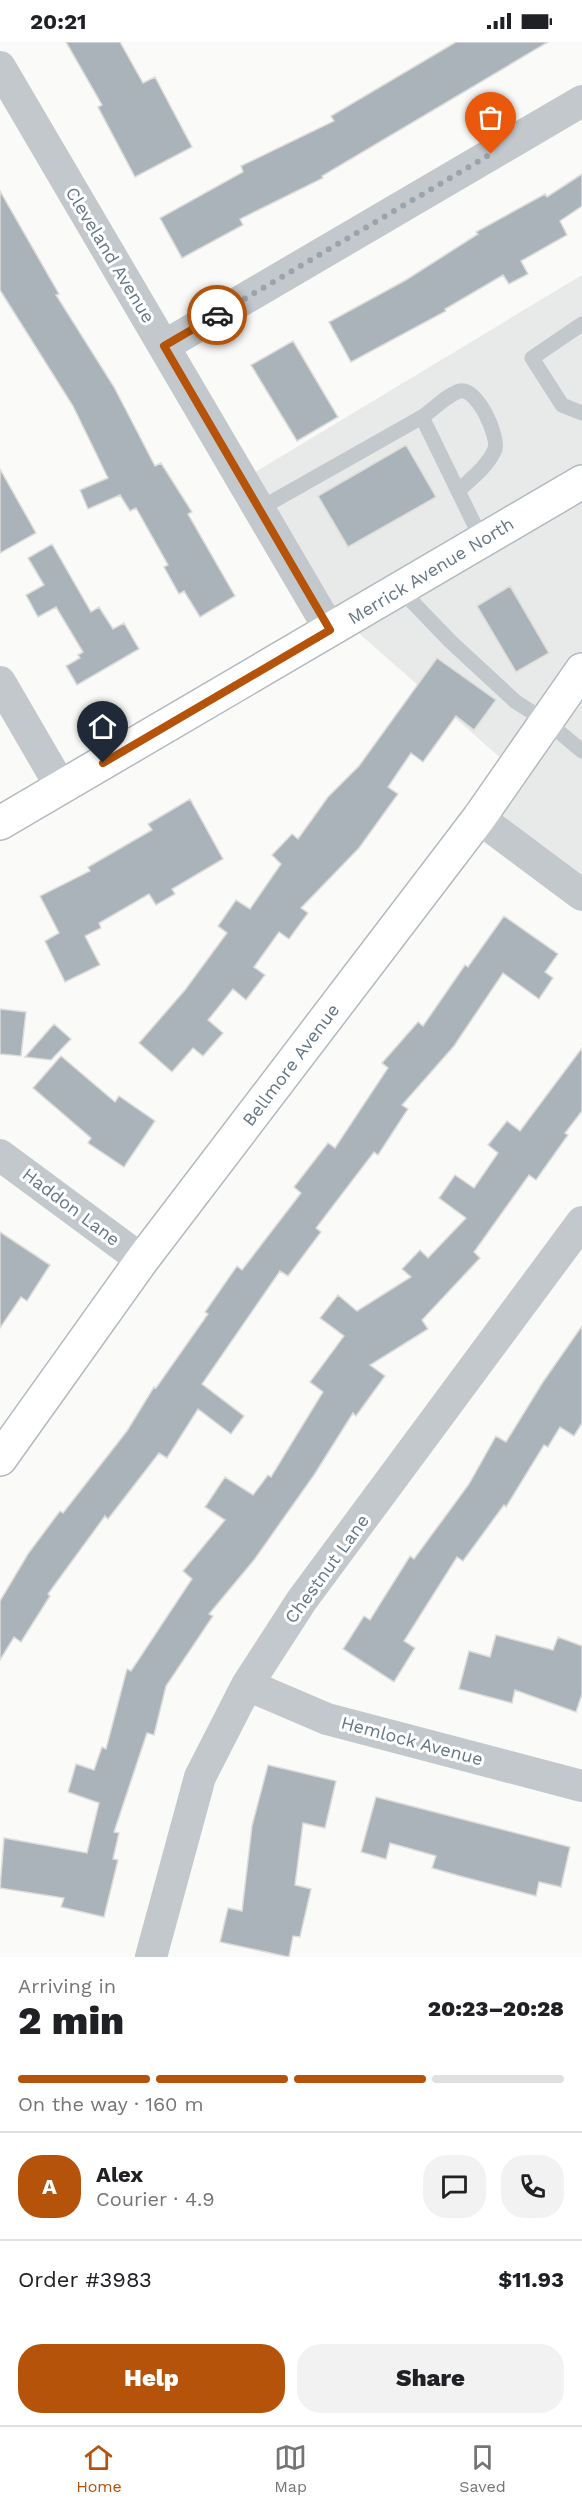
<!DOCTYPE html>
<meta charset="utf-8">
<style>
:root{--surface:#fff;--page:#f2f2f2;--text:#202124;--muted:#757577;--line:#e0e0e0;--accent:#b45309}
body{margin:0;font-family:"Work Sans",sans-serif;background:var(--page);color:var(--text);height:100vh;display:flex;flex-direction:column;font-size:22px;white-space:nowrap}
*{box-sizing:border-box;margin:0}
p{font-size:20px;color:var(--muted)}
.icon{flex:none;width:33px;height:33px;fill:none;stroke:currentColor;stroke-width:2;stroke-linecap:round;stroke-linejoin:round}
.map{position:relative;height:1915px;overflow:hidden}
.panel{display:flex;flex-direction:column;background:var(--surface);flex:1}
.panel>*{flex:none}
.pin{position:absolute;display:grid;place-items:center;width:51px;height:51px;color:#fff;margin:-62px -26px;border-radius:50% 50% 50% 0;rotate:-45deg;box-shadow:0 0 6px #0007}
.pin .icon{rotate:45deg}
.courier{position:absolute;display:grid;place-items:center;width:60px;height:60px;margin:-30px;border:4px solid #b45309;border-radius:50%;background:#fff;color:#222;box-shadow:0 2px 8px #0007}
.summary em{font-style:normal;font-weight:800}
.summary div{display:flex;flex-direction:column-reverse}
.summary{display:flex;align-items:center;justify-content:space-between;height:102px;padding:0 18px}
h1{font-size:39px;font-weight:800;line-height:45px}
.bar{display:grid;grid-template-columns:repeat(4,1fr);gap:9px 6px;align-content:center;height:72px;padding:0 18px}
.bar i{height:8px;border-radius:4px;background:var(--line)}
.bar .active{background:var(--accent)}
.bar p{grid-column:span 4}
.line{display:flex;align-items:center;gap:15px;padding:0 18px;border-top:2px solid var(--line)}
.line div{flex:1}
.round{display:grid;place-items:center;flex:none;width:63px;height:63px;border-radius:24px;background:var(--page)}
.action{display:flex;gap:12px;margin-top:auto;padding:12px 18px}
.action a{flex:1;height:69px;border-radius:24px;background:var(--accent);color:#fff;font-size:24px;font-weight:800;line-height:69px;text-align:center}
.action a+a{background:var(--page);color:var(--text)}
.status{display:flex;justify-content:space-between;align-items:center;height:42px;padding:0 30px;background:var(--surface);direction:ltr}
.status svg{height:16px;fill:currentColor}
.dock{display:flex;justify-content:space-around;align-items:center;height:84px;border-top:2px solid var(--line);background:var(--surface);font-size:16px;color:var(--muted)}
.dock a{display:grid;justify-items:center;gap:3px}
.dock .active{color:var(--accent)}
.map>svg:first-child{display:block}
.built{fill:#e8e9e9}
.building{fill:#aab3b9;stroke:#dcdcda;stroke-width:1.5}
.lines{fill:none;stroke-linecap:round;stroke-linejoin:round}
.secondary-casing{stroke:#b3babf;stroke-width:36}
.lane{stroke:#c3c8cc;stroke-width:15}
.street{stroke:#c3c8cc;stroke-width:32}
.secondary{stroke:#fff;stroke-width:33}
.done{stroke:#99a4ac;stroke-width:6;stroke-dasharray:0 10.8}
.route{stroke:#b45309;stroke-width:8}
.labels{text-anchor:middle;stroke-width:6;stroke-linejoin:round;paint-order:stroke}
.street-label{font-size:18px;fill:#657683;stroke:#fff}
</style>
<div class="status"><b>20:21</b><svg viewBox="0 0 49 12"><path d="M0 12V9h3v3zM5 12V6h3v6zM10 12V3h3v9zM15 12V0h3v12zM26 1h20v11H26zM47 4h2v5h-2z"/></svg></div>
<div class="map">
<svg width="582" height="1915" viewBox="0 0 582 1915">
<rect width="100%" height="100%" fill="#fafaf8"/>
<!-- built -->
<path class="built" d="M582 233V853L479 776 513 727 345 579 330 588 242 438Z"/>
<!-- building -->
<path class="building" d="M66 0H120L143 41 155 35 192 105 135 135 98 65 102 63Z
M456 0H548L322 134 323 136 240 177 243 183 182 216 160 176 243 130 241 124 334 79 331 74Z
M582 132V164L560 179 567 193 521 219 528 232 509 242 503 233 445 267 446 269 351 320 329 280 406 238 478 192 476 190 545 152 547 155Z
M0 149 59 252 56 253 114 345 155 424 161 421 192 470 188 472 235 554 200 575 184 549 179 552 164 525 168 523 136 466 130 469 120 453 88 467 80 448 108 436 73 364 0 248Z
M293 299 338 375 297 399 251 323Z
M406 403 436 455 348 505 318 454Z
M0 427 36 491 0 511Z
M52 502 91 570 99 565 113 587 124 581 139 607 77 643 66 624 80 616 78 613 83 610 56 565 38 575 26 553 44 543 28 516Z
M510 544 549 611 516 630 477 564Z
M437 616 496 658 474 688 456 674 423 720 411 711 388 745 398 752 359 806 301 866 308 871 289 897 279 890 254 925 265 933 246 958 233 947 208 978 223 991 203 1014 193 1006 172 1030 139 1001 185 948 227 891 218 884 236 858 250 867 281 822 272 813 292 792 298 797 328 755 359 724Z
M190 757 223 817 172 847 175 852 156 863 149 852 99 881 101 886 85 894 100 923 65 940 45 899 59 891 40 854 90 829 88 825 152 788 148 782Z
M504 874 558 912 545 930 553 936 539 957 503 931 454 1004 402 1063 408 1067 378 1113 374 1110 316 1186 321 1190 288 1234 280 1229 202 1342 244 1374 231 1392 198 1367 167 1416 159 1411 108 1477 105 1474 48 1552 50 1554 21 1600 14 1595 0 1618V1559L28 1512 60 1469 63 1471 127 1389 154 1345 156 1346 208 1272 205 1270 237 1224 242 1228 301 1151 294 1145 328 1101 335 1106 388 1026 382 1021 418 980 423 984 465 923 468 925Z
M0 967 26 970 21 1014 0 1012Z
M54 982 71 997 51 1018 25 1015Z
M582 1006V1069L565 1091 568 1093 536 1138 529 1133 474 1210 480 1216 422 1278 428 1287 370 1323 385 1334 356 1374 353 1371 314 1433 254 1518 209 1572 213 1574 166 1644 154 1693 147 1691 114 1790 119 1791 113 1817 118 1818 104 1875 61 1865 64 1856 0 1846 4 1796 87 1811 99 1761 68 1750 76 1722 94 1728 102 1705 106 1707 127 1627 131 1629 192 1537 183 1529 225 1478 205 1465 225 1435 253 1453 268 1433 271 1435 323 1350 310 1340 344 1294 320 1276 338 1253 357 1269 411 1235 402 1227 420 1208 428 1216 466 1176 439 1156 455 1133 474 1146 498 1111 488 1103 507 1079 520 1089Z
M61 1014 115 1060 119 1054 155 1079 124 1125 88 1101 91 1096 33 1046Z
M0 1190 50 1223 27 1259 21 1255 0 1286Z
M582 1284V1381L574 1394 560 1385 548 1405 544 1403 506 1465 504 1463 463 1519 457 1515 404 1599 415 1606 394 1640 343 1607 364 1574 370 1578 410 1514 414 1517 469 1442 496 1394 506 1400 543 1340Z
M496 1593 553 1608 558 1595 582 1604V1652L576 1670 515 1648 512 1661 459 1647 469 1609 490 1615Z
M268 1723 336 1739 325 1786 303 1781 295 1843 311 1847 300 1895 293 1894 289 1915 220 1900 228 1866 242 1869 252 1784Z
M376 1755 570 1805 561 1845 539 1840 536 1854 460 1834 432 1826 436 1814 390 1801 386 1817 361 1810Z"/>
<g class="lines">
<defs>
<path id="secondary" d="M0 781 582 440
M0 1417 142 1218 479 776 582 628"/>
</defs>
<!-- secondary casing -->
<use href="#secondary" class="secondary-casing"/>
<!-- lane -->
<path class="lane" d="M582 282 532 316 562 363 582 371
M422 375C433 368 448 352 460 349 477 345 499 394 495 407 489 423 471 437 459 448
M261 466 422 375 482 498
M400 547 451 600 516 660 546 679 582 709"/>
<!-- street -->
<path class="street" d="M0 25 330 588
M164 304 582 59
M0 640 61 745
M479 776 582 853
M0 1113 142 1218
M247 1643 327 1677 582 1744
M151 1915 200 1735 247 1643 302 1558 582 1180"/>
<!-- secondary -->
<use href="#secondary" class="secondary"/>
</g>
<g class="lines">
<!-- done -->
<path class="done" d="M217 273 491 112"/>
<!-- route -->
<path class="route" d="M103 721 330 588 164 304 217 273"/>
</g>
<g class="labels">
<!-- street labels -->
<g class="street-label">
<text transform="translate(110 213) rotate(59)" y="6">Cleveland Avenue</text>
<text transform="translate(431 529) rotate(-31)" y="6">Merrick Avenue North</text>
<text transform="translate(291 1023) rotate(-53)" y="6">Bellmore Avenue</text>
<text transform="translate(71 1165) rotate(37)" y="6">Haddon Lane</text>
<text transform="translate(327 1527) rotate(-54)" y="6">Chestnut Lane</text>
<text transform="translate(412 1699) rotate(15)" y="6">Hemlock Avenue</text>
</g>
</g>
</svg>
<div class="pin" style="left:491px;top:112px;background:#ea580c"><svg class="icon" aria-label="bag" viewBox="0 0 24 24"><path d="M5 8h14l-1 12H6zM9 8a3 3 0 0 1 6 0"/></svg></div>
<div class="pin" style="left:103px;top:721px;background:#1f2937"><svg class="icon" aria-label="home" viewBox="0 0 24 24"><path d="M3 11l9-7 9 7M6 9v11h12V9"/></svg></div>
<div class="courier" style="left:217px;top:273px"><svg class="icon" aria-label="car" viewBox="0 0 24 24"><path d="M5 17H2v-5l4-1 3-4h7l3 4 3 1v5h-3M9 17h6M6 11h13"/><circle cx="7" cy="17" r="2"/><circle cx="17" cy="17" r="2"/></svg></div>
</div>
<section class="panel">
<div class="summary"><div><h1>2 min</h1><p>Arriving in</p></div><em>20:23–20:28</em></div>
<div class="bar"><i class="active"></i><i class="active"></i><i class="active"></i><i></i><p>On the way · 160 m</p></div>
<div class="line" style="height:108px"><b class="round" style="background:var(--accent);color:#fff">A</b><div><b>Alex</b><p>Courier · 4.9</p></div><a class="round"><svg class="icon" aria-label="chat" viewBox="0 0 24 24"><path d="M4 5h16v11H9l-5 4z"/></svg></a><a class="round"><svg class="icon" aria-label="phone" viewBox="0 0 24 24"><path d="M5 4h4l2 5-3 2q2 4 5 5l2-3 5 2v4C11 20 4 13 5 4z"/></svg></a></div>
<div class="line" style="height:78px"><div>Order #3983</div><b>$11.93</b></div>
<div class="action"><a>Help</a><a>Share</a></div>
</section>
<nav class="dock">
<a class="active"><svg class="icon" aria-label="home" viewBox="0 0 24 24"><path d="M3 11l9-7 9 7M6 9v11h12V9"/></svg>Home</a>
<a><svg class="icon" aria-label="map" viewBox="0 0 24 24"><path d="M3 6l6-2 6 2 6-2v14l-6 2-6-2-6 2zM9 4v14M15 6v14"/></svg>Map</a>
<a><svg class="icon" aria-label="saved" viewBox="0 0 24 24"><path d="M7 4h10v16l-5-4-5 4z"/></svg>Saved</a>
</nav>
